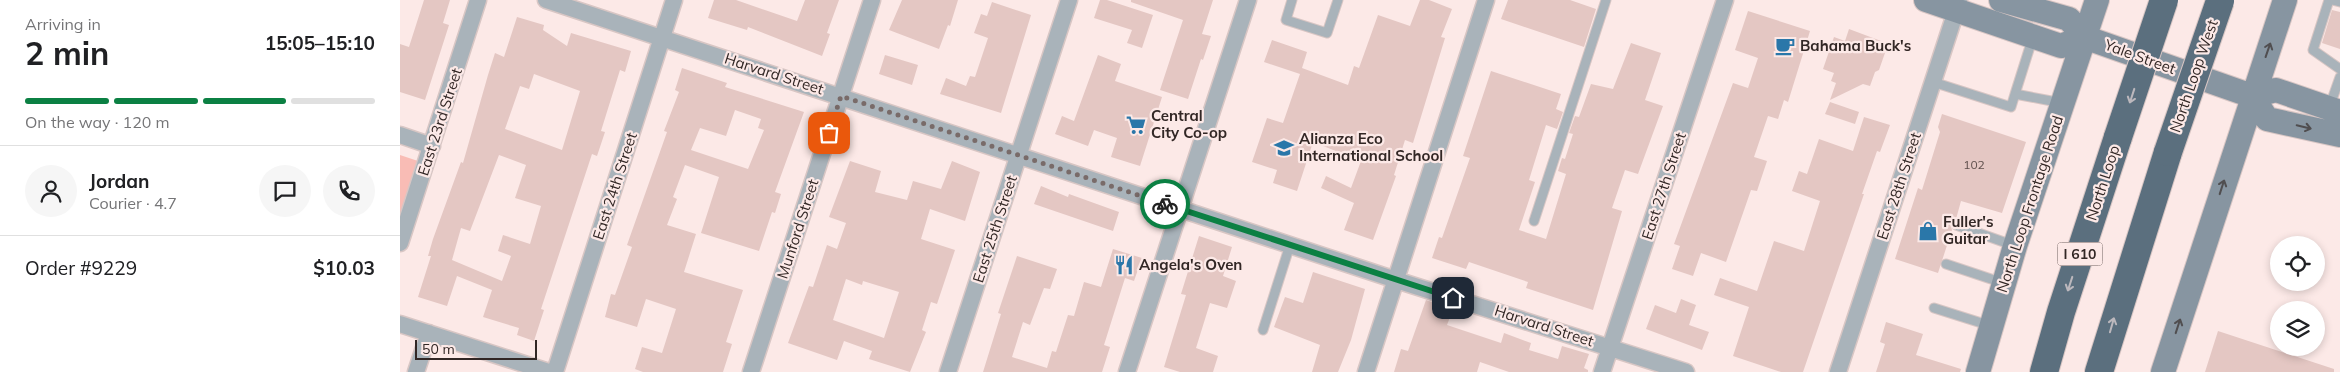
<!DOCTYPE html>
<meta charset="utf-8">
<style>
:root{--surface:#fff;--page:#f6f6f6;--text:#202124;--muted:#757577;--line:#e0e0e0;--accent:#0b8043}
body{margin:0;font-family:Mulish,sans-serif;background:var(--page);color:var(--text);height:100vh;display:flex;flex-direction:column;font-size:19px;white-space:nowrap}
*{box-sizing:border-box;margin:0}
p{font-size:16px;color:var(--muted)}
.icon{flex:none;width:28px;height:28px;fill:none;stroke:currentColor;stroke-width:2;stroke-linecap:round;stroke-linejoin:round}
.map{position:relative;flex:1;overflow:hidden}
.side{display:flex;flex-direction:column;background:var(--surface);width:400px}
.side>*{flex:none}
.fabs{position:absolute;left:1870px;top:236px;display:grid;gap:10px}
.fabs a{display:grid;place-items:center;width:55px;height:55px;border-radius:50%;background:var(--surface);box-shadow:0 2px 8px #0003;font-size:25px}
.scale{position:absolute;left:15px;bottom:12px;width:122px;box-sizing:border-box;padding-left:5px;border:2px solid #322725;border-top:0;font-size:14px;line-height:18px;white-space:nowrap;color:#322725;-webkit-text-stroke:4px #fce9e7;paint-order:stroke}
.pin{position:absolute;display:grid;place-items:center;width:42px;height:42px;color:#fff;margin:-21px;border-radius:10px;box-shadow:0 2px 8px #0006}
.courier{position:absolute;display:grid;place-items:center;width:50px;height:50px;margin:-25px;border:4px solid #0b8043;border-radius:50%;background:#fff;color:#222;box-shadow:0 1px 6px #0007}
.summary em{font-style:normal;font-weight:700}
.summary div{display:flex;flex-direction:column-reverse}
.summary{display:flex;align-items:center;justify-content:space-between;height:85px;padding:0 25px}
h1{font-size:32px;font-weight:700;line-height:38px}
.bar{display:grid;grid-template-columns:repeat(4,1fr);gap:8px 5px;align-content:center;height:60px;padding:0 25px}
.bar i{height:6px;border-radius:4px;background:var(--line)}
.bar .on{background:var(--accent)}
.bar p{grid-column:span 4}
.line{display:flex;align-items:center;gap:12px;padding:0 25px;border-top:1px solid var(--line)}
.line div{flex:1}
.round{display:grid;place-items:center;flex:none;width:52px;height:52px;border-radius:26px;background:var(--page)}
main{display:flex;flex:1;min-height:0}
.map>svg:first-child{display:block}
.green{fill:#f9bcb5}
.building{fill:#e4c7c3;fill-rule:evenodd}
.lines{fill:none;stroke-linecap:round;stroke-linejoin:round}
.service-casing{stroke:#d8c6c4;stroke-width:11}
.minor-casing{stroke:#d8c6c4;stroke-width:19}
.secondary-casing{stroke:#d8c6c4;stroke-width:26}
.motorway-casing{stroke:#d8c6c4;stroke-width:30}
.service{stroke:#a9b3ba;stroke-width:9}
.minor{stroke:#a9b3ba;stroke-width:16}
.secondary{stroke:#8795a1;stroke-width:24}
.motorway{stroke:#5b6f7e;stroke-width:28}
.motorway-bridge-casing{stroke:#d8c6c4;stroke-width:30;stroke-linecap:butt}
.motorway-bridge{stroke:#5b6f7e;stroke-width:28}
.oneway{stroke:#504e50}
.oneway2{stroke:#bcb8bd}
.done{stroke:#796b69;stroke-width:5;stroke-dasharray:0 9}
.route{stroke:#0b8043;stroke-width:6}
.labels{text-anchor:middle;stroke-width:4.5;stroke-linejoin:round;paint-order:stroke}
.number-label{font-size:12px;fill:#5e4f4c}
.shield{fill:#fce9e7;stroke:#6f615f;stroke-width:1}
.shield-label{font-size:14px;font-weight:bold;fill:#322725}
.poi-label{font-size:15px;font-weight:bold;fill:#322725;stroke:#fce9e7;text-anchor:start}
.street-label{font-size:15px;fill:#322725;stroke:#fce9e7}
</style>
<main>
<section class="side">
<div class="summary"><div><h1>2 min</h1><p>Arriving in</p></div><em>15:05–15:10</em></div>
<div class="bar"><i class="on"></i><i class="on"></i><i class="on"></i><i></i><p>On the way · 120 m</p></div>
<div class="line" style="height:90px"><a class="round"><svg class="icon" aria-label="person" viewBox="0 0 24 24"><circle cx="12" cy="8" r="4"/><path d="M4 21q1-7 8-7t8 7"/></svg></a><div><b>Jordan</b><p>Courier · 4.7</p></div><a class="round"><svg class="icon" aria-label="chat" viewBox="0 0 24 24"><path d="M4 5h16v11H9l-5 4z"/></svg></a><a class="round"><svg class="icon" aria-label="phone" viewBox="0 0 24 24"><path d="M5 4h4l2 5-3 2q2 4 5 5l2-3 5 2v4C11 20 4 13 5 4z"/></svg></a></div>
<div class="line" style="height:65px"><div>Order #9229</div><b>$10.03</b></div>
</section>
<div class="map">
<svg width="1940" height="372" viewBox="0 0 1940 372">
<rect width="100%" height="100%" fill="#fce9e7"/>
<!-- green -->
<path class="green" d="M0 155 21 162 0 221Z"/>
<!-- building -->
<path class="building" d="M24 0H50L43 23 49 25 25 100 0 92V44L9 47Z
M314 0H336L397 21 405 0H439L427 33 430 34 422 56 348 27 347 30 308 18Z
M502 0H558L550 26 548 25 539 49 489 30Z
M700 0H707L753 15 742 48 727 43 732 30 694 18Z
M731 0H813L802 34 811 36 803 60 801 59 788 99 760 90 783 20 731 2Z
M1020 0H1029L1052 9 1041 37 1045 38 1013 143 1005 140 994 175 996 176 973 240 944 230 954 203 921 188 926 176 951 188 961 161 913 142 897 191 873 183 877 170 852 162 867 118 883 123 900 74 864 62 872 40 907 52 902 68 948 85 954 66 959 68 978 15 1010 26Z
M1108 0H1170L1196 9 1184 47 1101 19Z
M592 2 631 15 601 113 540 94 546 78 566 86 570 76 575 77 588 38 574 33 581 14 587 16Z
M1932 10 1940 12V49L1922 43Z
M1348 11 1410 31 1388 102 1384 100 1378 119 1368 116 1354 157 1367 161 1357 191 1351 190 1326 262 1301 253 1293 276 1272 269 1280 246 1274 244 1333 83 1348 88 1358 58 1335 50Z
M117 17 144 25 143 30 167 46 171 33 231 51 225 72 220 70 201 131 205 132 197 156 192 154 141 309 144 310 134 341 117 335 119 328 83 317 92 290 57 276 47 306 18 297 31 256H28L33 239 61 162 63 163 88 75 95 53 104 57ZM134 74 180 91 162 150 105 129 120 86 129 89ZM99 155 126 165 115 198 141 206 130 244 103 235 98 251 111 256 102 281 52 260 61 228 70 231Z
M1449 29 1481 41 1486 50 1479 70 1475 72 1470 86 1463 84 1430 100 1436 83 1431 81 1434 73 1423 69 1434 37 1445 41Z
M1231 43 1261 53 1245 100 1263 106 1238 174 1225 170 1212 208 1222 211 1193 310 1126 288 1128 282 1069 262 1066 269 1032 258 1039 237 1042 238 1070 158 1063 156 1091 71 1161 94 1156 109 1163 112 1157 129 1146 125 1129 180 1135 182 1119 230 1146 239 1166 174 1158 171 1162 158 1165 159 1173 134 1169 133 1175 116 1179 117 1191 84 1213 89Z
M485 55 518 65 512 85 479 74Z
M698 55 721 64 715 81 762 97 740 166 711 157 717 138 694 130 688 146 655 134 662 116 674 121Z
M282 68 327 83 325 87 404 112 375 192 381 194 375 213 372 212 359 251 301 233 319 177 285 165 273 197 277 199 267 225 296 234 284 272 343 290 326 342 332 344 323 372H243L235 369 242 347 262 353 276 309 246 299 237 327 205 317 211 294 215 295 232 247 227 245 267 132 264 131 279 92 275 90ZM335 110 361 119 358 128 364 130 348 169 291 150 300 128 326 136Z
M1430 102 1459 112 1455 124 1425 114Z
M1542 114 1626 142 1602 213 1561 201 1556 219 1550 223 1552 230 1538 273 1495 259 1518 188 1522 190 1540 132 1538 127Z
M1464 117 1490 125 1480 152 1477 151 1462 194H1464L1403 372H1381L1333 356 1349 307 1314 295 1320 278 1357 291 1374 241 1404 251 1420 201 1392 191 1399 171 1407 174 1419 139 1453 151Z
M450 161 481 171 475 192 507 200 513 181 541 189 552 161 580 172 565 221 530 209 521 239 555 250 537 304 531 302 522 330 526 332 510 372 469 359 472 351 444 341 437 360 388 343 409 286 413 287 427 245 437 249 446 223 429 217ZM446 279 462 285 463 281 499 292 484 338 433 320Z
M641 186 668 197 669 194 719 212 713 231 634 204Z
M799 236 832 247 823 276 836 281 827 308 810 303 796 348 818 356 813 372H780L764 367 786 295 781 294Z
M713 249 742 258 734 281 725 278 704 345 710 347 702 372H583L601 314 598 313 617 256 657 269 650 289 644 288 630 325 623 322 612 357 647 368 652 351 656 352 668 315 674 316 684 282 701 287Z
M913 272 965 289 951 340 938 372H912L920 345 874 327 885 297 903 303Z
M1281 299 1296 305 1289 325 1309 332 1302 350 1246 329 1255 305 1276 313Z
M1026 300 1053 309 1047 325 1101 343 1104 333 1131 343 1129 350 1158 359 1162 346 1189 354 1184 368 1188 370V372H1109L1080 362 1077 372H994L1001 349 1008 351Z
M1486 322 1523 334 1516 355 1561 369 1560 372H1476L1485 344 1480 342Z
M1818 331 1934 369V372H1805Z"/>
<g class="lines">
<defs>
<path id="service" d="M892 0 886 20 927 33 938 0
M1929 0 1913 50 1940 69
M1932 0 1940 2
M1533 82 1611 107 1615 94 1662 103
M1615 94 1633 37
M1929 108 1940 77
M1134 221 1206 0
M1556 225 1615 246
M1546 264 1603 283
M1534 308 1591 326
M863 330 890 245"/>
<path id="minor" d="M146 0 996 280 1286 372
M0 135 32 146
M0 243 78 0
M0 324 149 372
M16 372 29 333
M155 372 274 0
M351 372 472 0
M548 372 669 0
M727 372 848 0
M966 372 1086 0
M1202 372 1325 0
M1438 372 1559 2"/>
<path id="secondary" d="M1526 0 1661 46 1684 37
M1601 0 1669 19 1684 37 1852 96 1876 90 1940 112
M1852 96 1867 119 1940 135
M1578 372 1615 246 1697 0
M1763 372 1885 0"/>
<path id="motorway" d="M1644 372 1661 312 1718 137
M1699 372 1768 152"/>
</defs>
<!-- service casing -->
<use href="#service" class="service-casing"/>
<!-- minor casing -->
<use href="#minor" class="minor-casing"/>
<!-- secondary casing -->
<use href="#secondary" class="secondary-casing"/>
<!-- motorway casing -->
<use href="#motorway" class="motorway-casing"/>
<!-- service -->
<use href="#service" class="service"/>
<!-- minor -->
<use href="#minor" class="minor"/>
<!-- secondary -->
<use href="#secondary" class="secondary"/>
<!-- motorway -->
<use href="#motorway" class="motorway"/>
<defs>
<path id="motorway-bridge" d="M1718 137 1764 0
M1768 152 1820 1"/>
</defs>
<!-- motorway-bridge casing -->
<use href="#motorway-bridge" class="motorway-bridge-casing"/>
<!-- motorway-bridge -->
<use href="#motorway-bridge" class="motorway-bridge"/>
</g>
<!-- one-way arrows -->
<defs><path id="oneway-shaft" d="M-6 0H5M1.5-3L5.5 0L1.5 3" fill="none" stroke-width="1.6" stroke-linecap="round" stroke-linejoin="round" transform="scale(1.25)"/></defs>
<g class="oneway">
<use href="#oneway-shaft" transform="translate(1868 50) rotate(-71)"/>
<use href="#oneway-shaft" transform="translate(1904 127) rotate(13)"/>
<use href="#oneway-shaft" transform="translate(1822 187) rotate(-72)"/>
<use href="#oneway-shaft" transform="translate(1778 326) rotate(-72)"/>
</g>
<g class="oneway2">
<use href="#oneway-shaft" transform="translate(1732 96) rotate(108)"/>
<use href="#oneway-shaft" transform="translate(1670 284) rotate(108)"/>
<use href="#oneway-shaft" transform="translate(1712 325) rotate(-74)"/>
</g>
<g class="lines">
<!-- done -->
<path class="done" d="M429 133 441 96 765 204"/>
<!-- route -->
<path class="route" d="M765 204 1053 298"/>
</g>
<!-- icons -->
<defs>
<symbol id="cafe-bare" viewBox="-9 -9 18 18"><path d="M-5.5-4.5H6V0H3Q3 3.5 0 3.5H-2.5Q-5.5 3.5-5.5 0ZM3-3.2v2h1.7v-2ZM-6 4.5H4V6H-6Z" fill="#2a77a9" stroke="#fce9e7" stroke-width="2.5" paint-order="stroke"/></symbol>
<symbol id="supermarket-bare" viewBox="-9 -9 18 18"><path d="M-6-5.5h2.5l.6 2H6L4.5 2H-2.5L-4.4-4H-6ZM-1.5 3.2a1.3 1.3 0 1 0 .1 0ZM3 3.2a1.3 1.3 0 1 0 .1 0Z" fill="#2a77a9" stroke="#fce9e7" stroke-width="2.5" paint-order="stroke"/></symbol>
<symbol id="school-bare" viewBox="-9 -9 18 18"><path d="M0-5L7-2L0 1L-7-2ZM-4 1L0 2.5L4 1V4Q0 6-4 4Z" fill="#2a77a9" stroke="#fce9e7" stroke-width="2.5" paint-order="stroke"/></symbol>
<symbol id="shop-bare" viewBox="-9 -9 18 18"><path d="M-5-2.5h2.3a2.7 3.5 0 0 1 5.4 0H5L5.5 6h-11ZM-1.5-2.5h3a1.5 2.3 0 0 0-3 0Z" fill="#2a77a9" stroke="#fce9e7" stroke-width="2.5" paint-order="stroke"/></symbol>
<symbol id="restaurant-bare" viewBox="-9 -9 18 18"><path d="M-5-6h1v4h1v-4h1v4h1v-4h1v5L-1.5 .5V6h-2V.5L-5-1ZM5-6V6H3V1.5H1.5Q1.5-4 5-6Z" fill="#2a77a9" stroke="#fce9e7" stroke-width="2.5" paint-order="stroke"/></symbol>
</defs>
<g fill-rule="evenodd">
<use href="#cafe-bare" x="1371" y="32" width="28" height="28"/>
<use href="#supermarket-bare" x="722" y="111" width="28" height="28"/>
<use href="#school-bare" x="870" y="134" width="28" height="28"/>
<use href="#shop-bare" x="1514" y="217" width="28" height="28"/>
<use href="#restaurant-bare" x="710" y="251" width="28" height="28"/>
</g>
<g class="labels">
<!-- number labels -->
<g class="number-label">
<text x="1574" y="169">102</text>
</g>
<!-- shield labels -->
<rect class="shield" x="1657.5" y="242.5" width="45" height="23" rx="4"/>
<g class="shield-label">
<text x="1680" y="259">I 610</text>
</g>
<!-- poi labels -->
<g class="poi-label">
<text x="1400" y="51">Bahama Buck's</text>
<text x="751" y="121">Central<tspan x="751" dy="17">City Co-op</tspan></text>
<text x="899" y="144">Alianza Eco<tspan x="899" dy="17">International School</tspan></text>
<text x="1543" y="227">Fuller's<tspan x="1543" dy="17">Guitar</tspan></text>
<text x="739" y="270">Angela's Oven</text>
</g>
<!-- street labels -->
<g class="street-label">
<text transform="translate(1740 57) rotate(20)" y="5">Yale Street</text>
<text transform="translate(374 74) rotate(18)" y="5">Harvard Street</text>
<text transform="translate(1794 76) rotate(-71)" y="5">North Loop West</text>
<text transform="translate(40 122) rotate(-72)" y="5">East 23rd Street</text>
<text transform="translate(1703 183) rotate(-72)" y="5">North Loop</text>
<text transform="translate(215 186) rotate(-72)" y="5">East 24th Street</text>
<text transform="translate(1264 186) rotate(-72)" y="5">East 27th Street</text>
<text transform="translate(1499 186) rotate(-72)" y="5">East 28th Street</text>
<text transform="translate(1630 204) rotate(-72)" y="5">North Loop Frontage Road</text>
<text transform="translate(398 229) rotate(-72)" y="5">Munford Street</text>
<text transform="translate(595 229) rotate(-72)" y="5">East 25th Street</text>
<text transform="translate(1144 326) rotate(18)" y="5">Harvard Street</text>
</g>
</g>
</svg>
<div class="fabs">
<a><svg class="icon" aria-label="locate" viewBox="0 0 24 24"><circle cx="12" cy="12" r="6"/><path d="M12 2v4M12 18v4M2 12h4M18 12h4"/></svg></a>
<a><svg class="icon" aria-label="layers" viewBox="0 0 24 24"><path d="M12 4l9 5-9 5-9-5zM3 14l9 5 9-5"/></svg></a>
</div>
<div class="scale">50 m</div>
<div class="pin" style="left:429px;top:133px;background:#ea580c"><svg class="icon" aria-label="bag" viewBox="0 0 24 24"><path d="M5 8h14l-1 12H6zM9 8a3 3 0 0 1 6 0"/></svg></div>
<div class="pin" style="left:1053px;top:298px;background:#1f2937"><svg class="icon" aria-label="home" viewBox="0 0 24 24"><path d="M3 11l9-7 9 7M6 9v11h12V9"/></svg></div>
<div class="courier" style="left:765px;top:204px"><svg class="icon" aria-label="bike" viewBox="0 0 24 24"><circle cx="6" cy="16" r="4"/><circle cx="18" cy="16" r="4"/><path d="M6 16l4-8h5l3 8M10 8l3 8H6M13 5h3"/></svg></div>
</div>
</main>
